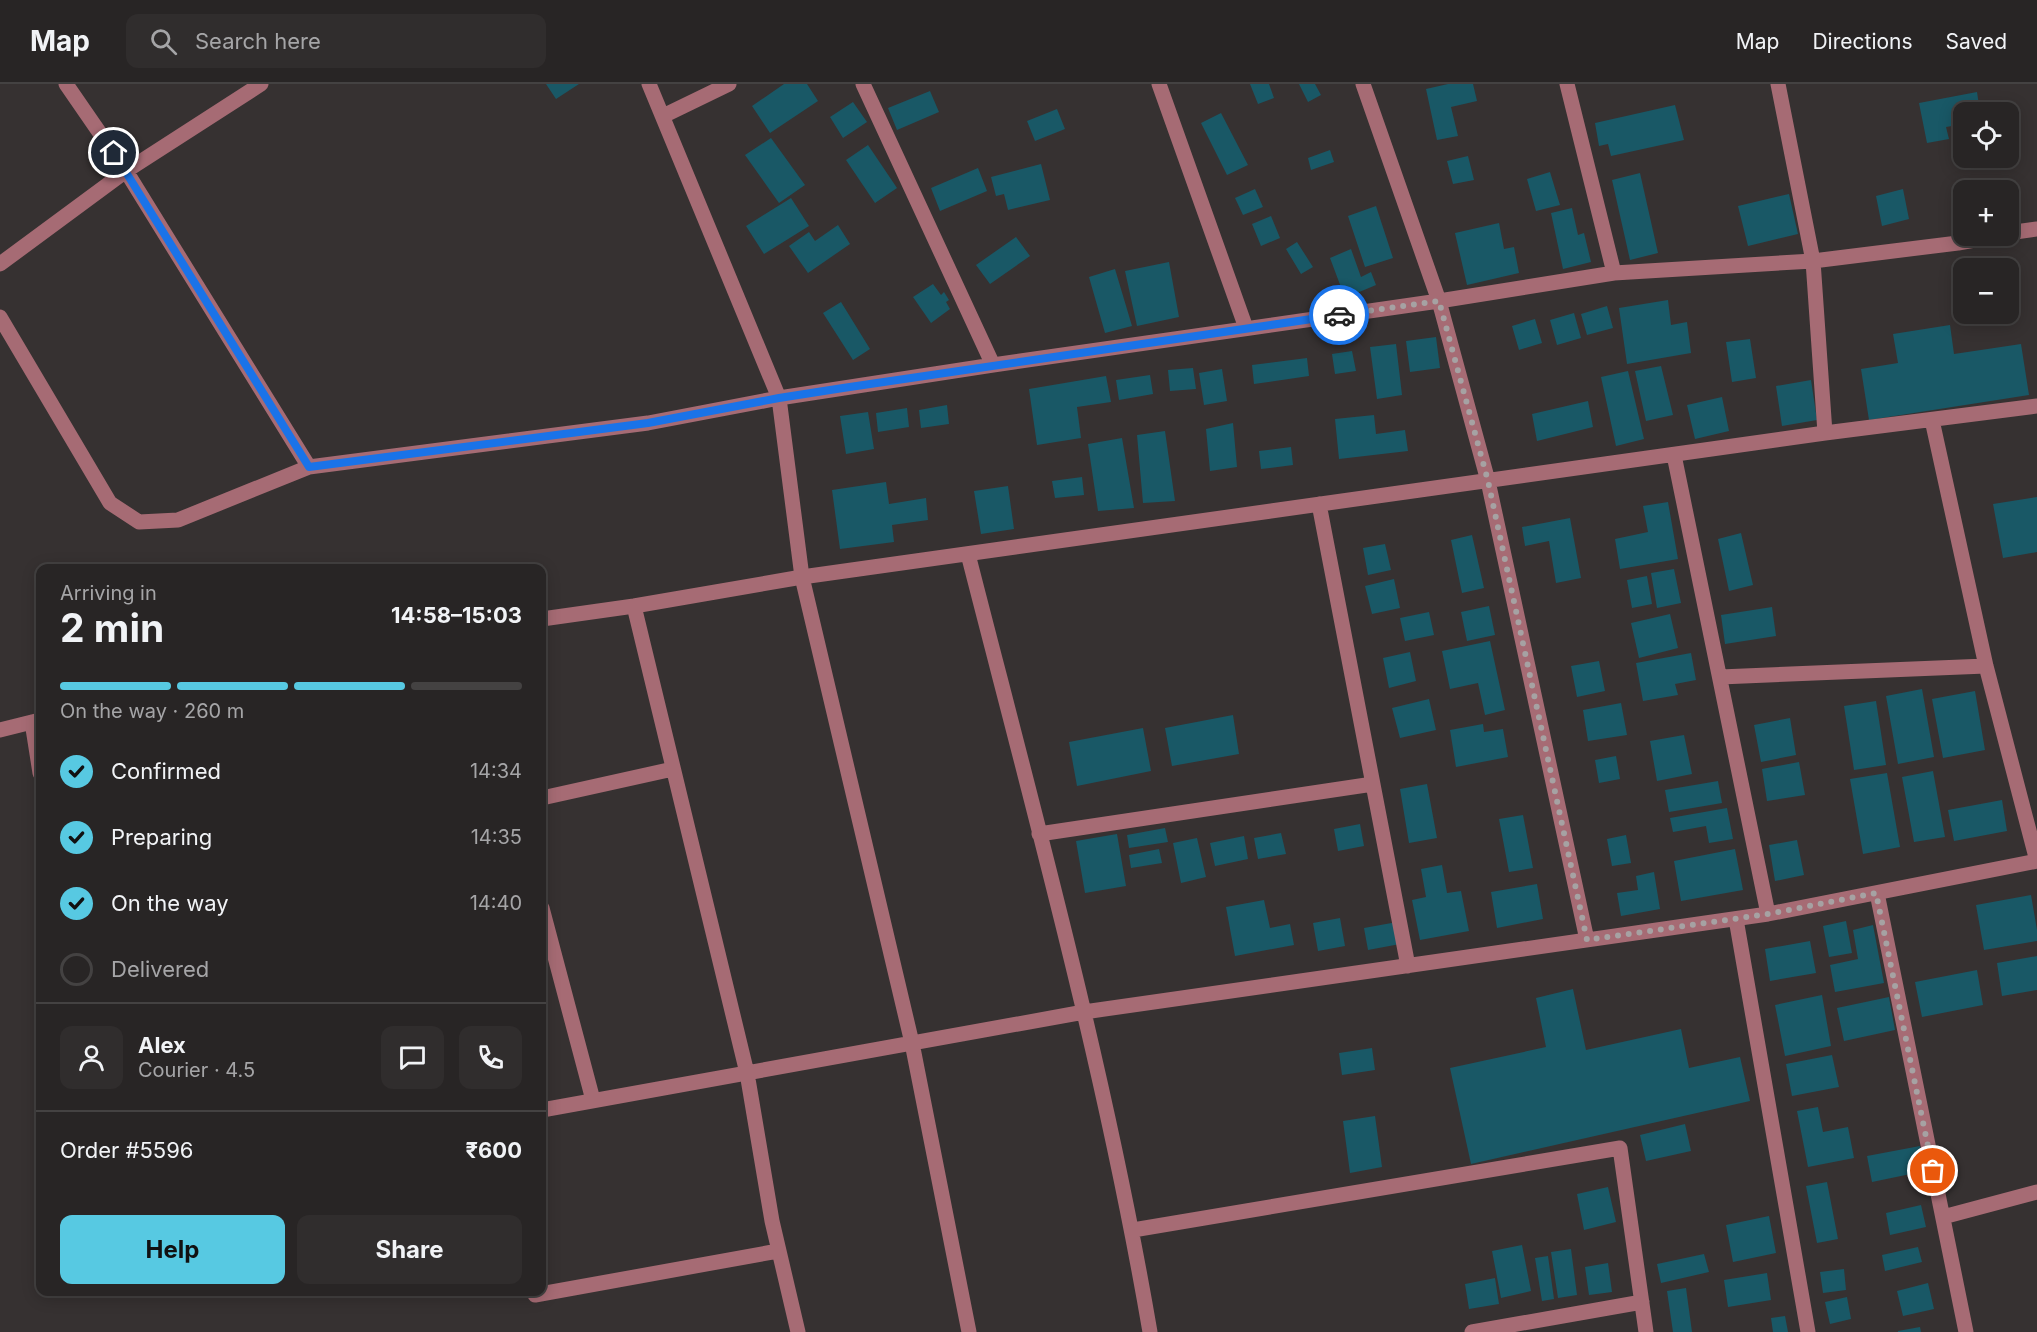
<!DOCTYPE html>
<meta charset="utf-8">
<style>
:root{--surface:#282525;--page:#302d2d;--text:#f1f3f6;--muted:#a5a5a7;--line:#444242;--accent:#57c9e2}
body{margin:0;font-family:Inter,sans-serif;background:var(--page);color:var(--text);height:100vh;display:flex;flex-direction:column;font-size:22px;white-space:nowrap}
*{box-sizing:border-box;margin:0}
p{font-size:20px;color:var(--muted)}
.icon{flex:none;width:33px;height:33px;fill:none;stroke:currentColor;stroke-width:2;stroke-linecap:round;stroke-linejoin:round}
.map{position:relative;flex:1;overflow:hidden}
.panel{position:absolute;left:36px;top:480px;width:510px;height:732px;display:flex;flex-direction:column;background:var(--surface);border-radius:12px;box-shadow:0 3px 15px #0003,0 0 0 2px var(--line)}
.panel>*{flex:none}
.fabs{position:absolute;left:1953px;top:18px;display:grid;gap:12px}
.fabs a{display:grid;place-items:center;width:66px;height:66px;border-radius:12px;background:var(--surface);box-shadow:0 3px 15px #0003,0 0 0 2px var(--line);font-size:30px}
.pin{position:absolute;display:grid;place-items:center;width:51px;height:51px;color:#fff;margin:-26px;border:3px solid #fff;border-radius:50%;box-shadow:0 2px 6px #0007}
.courier{position:absolute;display:grid;place-items:center;width:60px;height:60px;margin:-30px;border:4px solid #1a73e8;border-radius:50%;background:#fff;color:#222;box-shadow:0 2px 8px #0007}
.headline em{font-style:normal;font-weight:700}
.headline div{display:flex;flex-direction:column-reverse}
.headline{display:flex;align-items:center;justify-content:space-between;height:102px;padding:0 24px}
h1{font-size:39px;font-weight:700;line-height:45px}
.bar{display:grid;grid-template-columns:repeat(4,1fr);gap:9px 6px;align-content:center;height:72px;padding:0 24px}
.bar i{height:8px;border-radius:4px;background:var(--line)}
.bar .on{background:var(--accent)}
.bar p{grid-column:span 4}
.line{display:flex;align-items:center;gap:15px;padding:0 24px;border-top:2px solid var(--line)}
.line div{flex:1}
.round{display:grid;place-items:center;flex:none;width:63px;height:63px;border-radius:12px;background:var(--page)}
ol{padding:0 24px;list-style:none}
li{display:flex;align-items:center;gap:18px;height:66px}
li p{margin-inline-start:auto}
li .icon{padding:6px;border-radius:50%;background:var(--accent);color:#111;stroke-width:4}
li:last-child{color:var(--muted)}
li i{width:33px;height:33px;border:3px solid var(--line);border-radius:50%}
.button{display:flex;gap:12px;margin-top:auto;padding:12px 24px}
.button a{flex:1;height:69px;border-radius:12px;background:var(--accent);color:#111;font-size:24px;font-weight:700;line-height:69px;text-align:center}
.button a+a{background:var(--page);color:var(--text)}
header{display:flex;align-items:center;gap:36px;box-sizing:border-box;height:84px;padding:0 30px;background:var(--surface);border-bottom:2px solid var(--line)}
header strong{font-size:28px}
nav{display:flex;gap:33px;margin-inline-start:auto;font-size:21px}
.search{width:420px;height:54px;background:var(--page);display:flex;align-items:center;gap:15px;box-sizing:border-box;padding:0 21px;border-radius:12px;color:var(--muted);font-size:22px}
.map>svg:first-child{display:block}
.building{fill:#195866}
.lines{fill:none;stroke-linecap:round;stroke-linejoin:round}
.minor{stroke:#a66b74;stroke-width:15}
.done{stroke:#a6a2a3;stroke-width:6;stroke-dasharray:0 10.8}
.route{stroke:#1a73e8;stroke-width:8}
</style>
<header>
<strong>Map</strong>
<div class="search"><svg class="icon" aria-label="search" viewBox="0 0 24 24"><circle cx="10" cy="10" r="6"/><path d="M15 15l6 6"/></svg>Search here</div>
<nav><a>Map</a><a>Directions</a><a>Saved</a></nav>
</header>
<div class="map">
<svg width="2037" height="1248" viewBox="0 0 2037 1248">
<rect width="100%" height="100%" fill="#363131"/>
<!-- building -->
<path class="building" d="M546 0H579L556 15Z
M784 0H807L818 17 770 49 752 22Z
M1250 0H1269L1274 14 1258 20Z
M1299 0H1315L1321 11 1308 18Z
M1448 0H1473L1477 17 1451 23 1458 52 1437 56 1426 5Z
M930 7 939 28 897 46 888 24Z
M1977 8 1980 28H1964V40L1946 43 1949 55 1927 59 1919 19Z
M853 18 867 38 843 54 830 33Z
M1675 21 1684 56 1611 72 1608 60 1599 62 1595 39Z
M1057 25 1065 45 1035 57 1027 37Z
M1221 29 1248 81 1227 91 1201 39Z
M771 54 805 101 779 119 745 71Z
M868 61 897 104 875 119 846 76Z
M1330 66 1334 78 1311 86 1308 74Z
M1468 72 1474 96 1453 100 1447 77Z
M1041 80 1050 116 1008 126 1004 110 996 112 991 93Z
M978 84 987 107 940 127 931 104Z
M1550 88 1560 121 1536 127 1527 95Z
M1640 89 1658 169 1630 176 1612 96Z
M1255 105 1263 123 1243 131 1235 114Z
M1903 105 1909 135 1882 142 1876 112Z
M1789 110 1798 150 1748 162 1738 122Z
M791 114 809 142 764 170 746 142Z
M1376 122 1393 174 1365 183 1348 132Z
M1572 124 1578 151 1584 149 1591 178 1563 185 1551 129Z
M1271 132 1280 154 1261 162 1252 140Z
M1499 139 1504 165 1514 163 1519 189 1467 201 1455 149Z
M838 141 850 160 808 189 789 162 809 148 815 157Z
M1016 153 1030 172 990 200 976 181Z
M1297 158 1313 183 1301 190 1286 165Z
M1351 165 1361 193 1371 188 1376 201 1345 214 1330 174Z
M1169 178 1179 233 1137 242 1125 187Z
M1115 185 1132 242 1105 249 1089 193Z
M933 200 941 211 944 208 949 216 946 218 950 225 931 239 913 213Z
M1668 216 1671 241 1687 238 1691 269 1627 280 1619 224Z
M841 218 870 265 853 276 823 229Z
M1607 222 1613 244 1587 251 1581 230Z
M1574 229 1581 254 1557 261 1550 236Z
M1535 235 1542 259 1519 266 1512 242Z
M1950 241 1954 270 2021 260 2029 311 1869 336 1861 285 1898 279 1893 250Z
M1436 253 1440 284 1410 288 1406 257Z
M1750 255 1756 294 1732 298 1726 258Z
M1396 260 1402 311 1377 315 1370 263Z
M1352 267 1356 287 1335 290 1332 270Z
M1307 274 1309 292 1254 300 1252 281Z
M1661 282 1673 331 1646 337 1635 287Z
M1193 284 1196 305 1170 307 1168 286Z
M1222 285 1227 317 1204 321 1199 289Z
M1628 287 1644 355 1616 362 1601 293Z
M1150 291 1153 310 1119 316 1116 296Z
M1106 292 1111 318 1077 323 1081 354 1037 361 1029 305Z
M1811 296 1817 336 1782 342 1776 302Z
M1722 313 1729 347 1695 355 1687 321Z
M1588 317 1593 343 1537 357 1532 330Z
M947 321 949 340 921 344 919 326Z
M907 324 909 343 878 348 876 329Z
M868 328 874 365 846 370 840 332Z
M1374 331 1376 350 1405 346 1408 367 1339 375 1335 335Z
M1233 339 1237 383 1210 387 1206 345Z
M1165 347 1175 417 1143 419 1137 351Z
M1122 354 1134 424 1098 427 1088 360Z
M1291 363 1293 381 1261 385 1259 367Z
M1082 393 1084 411 1055 414 1052 397Z
M886 398 889 420 926 414 928 436 892 441 894 458 840 465 832 406Z
M1008 402 1014 445 981 450 974 407Z
M2037 413V468L2003 474 1993 420Z
M1668 418 1678 475 1620 485 1615 455 1648 448 1643 422Z
M1570 434 1581 494 1556 499 1549 457 1525 462 1522 443Z
M1741 449 1753 501 1729 507 1718 455Z
M1472 451 1484 504 1462 509 1451 456Z
M1385 460 1391 486 1368 491 1363 464Z
M1674 485 1681 519 1657 524 1651 489Z
M1647 492 1652 520 1632 524 1627 496Z
M1394 495 1400 524 1372 530 1365 502Z
M1489 522 1495 551 1467 557 1461 528Z
M1772 523 1776 552 1725 560 1721 531Z
M1429 528 1434 551 1405 557 1400 534Z
M1670 530 1678 564 1639 574 1631 539Z
M1490 557 1505 626 1485 631 1478 599 1450 605 1442 567Z
M1410 568 1416 597 1389 604 1383 574Z
M1691 569 1696 596 1675 600 1678 611 1643 617 1636 579Z
M1599 577 1605 607 1577 613 1571 582Z
M1922 605 1934 673 1898 680 1886 612Z
M1975 607 1985 666 1943 674 1932 615Z
M1429 615 1436 646 1400 654 1392 624Z
M1876 617 1886 681 1854 686 1844 622Z
M1621 619 1627 651 1588 657 1583 626Z
M1233 631 1239 670 1172 682 1165 644Z
M1790 634 1796 671 1761 678 1754 641Z
M1483 640 1484 648 1503 645 1508 673 1456 683 1450 646Z
M1143 644 1151 687 1077 702 1069 658Z
M1684 651 1692 690 1657 697 1650 657Z
M1616 672 1620 695 1599 699 1595 676Z
M1799 678 1805 711 1767 717 1762 685Z
M1933 687 1945 753 1914 758 1902 693Z
M1887 689 1900 763 1863 770 1850 695Z
M1718 697 1722 719 1669 728 1665 706Z
M1427 700 1437 754 1409 759 1400 705Z
M2002 716 2007 747 1954 757 1948 726Z
M1727 724 1733 755 1709 759 1706 742 1673 748 1670 734Z
M1523 731 1533 784 1509 788 1499 735Z
M1360 740 1364 762 1338 767 1334 745Z
M1165 744 1168 758 1129 764 1127 751Z
M1281 749 1286 770 1258 775 1254 754Z
M1117 750 1126 802 1085 809 1076 757Z
M1626 751 1631 779 1612 782 1607 755Z
M1244 752 1248 775 1215 782 1210 759Z
M1197 754 1206 793 1181 799 1173 759Z
M1797 756 1804 791 1775 797 1769 761Z
M1159 765 1162 779 1131 784 1129 771Z
M1735 765 1743 806 1681 817 1674 777Z
M1442 781 1447 809 1461 807 1469 847 1420 856 1412 816 1426 813 1421 785Z
M1654 788 1660 825 1621 832 1617 809 1638 806 1636 792Z
M1537 800 1543 835 1497 844 1491 808Z
M2031 811 2037 846V857L1984 866 1976 821Z
M1264 816 1270 844 1290 840 1294 861 1235 872 1226 823Z
M1340 834 1345 862 1318 867 1313 839Z
M1846 837 1852 869 1829 873 1823 842Z
M1397 838 1400 860 1368 866 1364 844Z
M1873 841 1884 899 1835 908 1830 881 1858 875 1853 846Z
M1810 857 1816 889 1770 897 1765 865Z
M2037 872V906L2002 912 1997 879Z
M1977 886 1983 921 1922 933 1915 898Z
M1573 905 1586 966 1681 945 1689 984 1740 973 1750 1017 1471 1080 1450 984 1546 963 1536 914Z
M1822 911 1831 962 1785 972 1775 921Z
M1889 913 1895 946 1844 957 1837 924Z
M1372 964 1375 986 1342 991 1339 969Z
M1832 971 1839 1003 1792 1012 1786 980Z
M1818 1023 1823 1048 1848 1043 1854 1074 1808 1083 1797 1027Z
M1375 1032 1382 1083 1350 1089 1343 1037Z
M1685 1040 1691 1067 1646 1077 1640 1051Z
M1920 1062 1925 1087 1872 1098 1867 1072Z
M1827 1098 1838 1155 1817 1159 1806 1102Z
M1608 1103 1616 1138 1584 1146 1577 1110Z
M1921 1121 1926 1143 1890 1151 1886 1129Z
M1769 1132 1776 1169 1733 1178 1726 1141Z
M1522 1161 1531 1207 1501 1214 1492 1167Z
M1918 1163 1922 1178 1885 1187 1882 1171Z
M1571 1165 1577 1211 1558 1214 1551 1168Z
M1704 1170 1709 1188 1661 1199 1657 1180Z
M1548 1172 1554 1215 1542 1217 1535 1174Z
M1608 1179 1612 1208 1589 1211 1585 1183Z
M1844 1185 1846 1206 1823 1209 1820 1188Z
M1767 1189 1771 1216 1728 1223 1724 1196Z
M1495 1194 1499 1220 1469 1225 1465 1200Z
M1928 1199 1934 1225 1903 1232 1897 1207Z
M1686 1204 1692 1248H1673L1667 1207Z
M1847 1213 1851 1235 1830 1240 1825 1218Z
M1785 1232 1788 1248H1773L1771 1234Z
M1920 1243 1921 1248H1898V1247Z"/>
<g class="lines">
<!-- minor -->
<path class="minor" d="M66 0 126 87 309 383
M649 0 779 314 802 493 912 959 969 1248
M863 0 993 281
M1159 0 1246 244
M1363 0 1439 217 1488 397 1587 856
M1567 0 1614 189
M1778 0 1813 177 1825 349
M663 32 729 0
M2008 149 2037 145
M0 180 126 87 261 0
M0 233 110 419 139 438 178 436 309 383 648 339 779 314 993 281 1439 217 1614 189 1813 177 1958 159 1997 152
M1932 336 1986 582 2037 777
M1674 371 1768 830
M1319 420 1408 882
M968 470C1034 728 1105 985 1150 1248
M634 522 747 989 772 1137 798 1248
M542 535 634 522 802 493 1825 349 2037 322
M1720 593 1986 582
M32 638 40 689
M0 646 40 636
M542 714 673 685
M1039 750 1373 700
M1877 809 1966 1248
M542 824 593 1016
M1736 835 1808 1248
M542 1026 1084 928 1768 830 2037 777
M1943 1133 2037 1108
M1133 1146 1620 1064 1646 1248
M535 1211 778 1167
M1472 1248 1642 1218"/>
</g>
<g class="lines">
<!-- done -->
<path class="done" d="M1339 231 1439 217 1488 397 1587 856 1768 830 1876 809 1933 1087"/>
<!-- route -->
<path class="route" d="M114 69 309 383 648 339 779 314 843 304 1339 231"/>
</g>
</svg>
<div class="fabs">
<a><svg class="icon" aria-label="locate" viewBox="0 0 24 24"><circle cx="12" cy="12" r="6"/><path d="M12 2v4M12 18v4M2 12h4M18 12h4"/></svg></a>
<a>+</a>
<a>−</a>
</div>
<div class="pin" style="left:1933px;top:1087px;background:#ea580c"><svg class="icon" aria-label="bag" viewBox="0 0 24 24"><path d="M5 8h14l-1 12H6zM9 8a3 3 0 0 1 6 0"/></svg></div>
<div class="pin" style="left:114px;top:69px;background:#1f2937"><svg class="icon" aria-label="home" viewBox="0 0 24 24"><path d="M3 11l9-7 9 7M6 9v11h12V9"/></svg></div>
<div class="courier" style="left:1339px;top:231px"><svg class="icon" aria-label="car" viewBox="0 0 24 24"><path d="M5 17H2v-5l4-1 3-4h7l3 4 3 1v5h-3M9 17h6M6 11h13"/><circle cx="7" cy="17" r="2"/><circle cx="17" cy="17" r="2"/></svg></div>
<section class="panel">
<div class="headline"><div><h1>2 min</h1><p>Arriving in</p></div><em>14:58–15:03</em></div>
<div class="bar"><i class="on"></i><i class="on"></i><i class="on"></i><i></i><p>On the way · 260 m</p></div>
<ol>
<li><svg class="icon" aria-label="check" viewBox="0 0 24 24"><path d="M5 12l5 5 9-10"/></svg>Confirmed<p>14:34</p></li>
<li><svg class="icon" aria-label="check" viewBox="0 0 24 24"><path d="M5 12l5 5 9-10"/></svg>Preparing<p>14:35</p></li>
<li><svg class="icon" aria-label="check" viewBox="0 0 24 24"><path d="M5 12l5 5 9-10"/></svg>On the way<p>14:40</p></li>
<li><i></i>Delivered</li>
</ol>
<div class="line" style="height:108px"><a class="round"><svg class="icon" aria-label="person" viewBox="0 0 24 24"><circle cx="12" cy="8" r="4"/><path d="M4 21q1-7 8-7t8 7"/></svg></a><div><b>Alex</b><p>Courier · 4.5</p></div><a class="round"><svg class="icon" aria-label="chat" viewBox="0 0 24 24"><path d="M4 5h16v11H9l-5 4z"/></svg></a><a class="round"><svg class="icon" aria-label="phone" viewBox="0 0 24 24"><path d="M5 4h4l2 5-3 2q2 4 5 5l2-3 5 2v4C11 20 4 13 5 4z"/></svg></a></div>
<div class="line" style="height:78px"><div>Order #5596</div><b>₹600</b></div>
<div class="button"><a>Help</a><a>Share</a></div>
</section>
</div>
